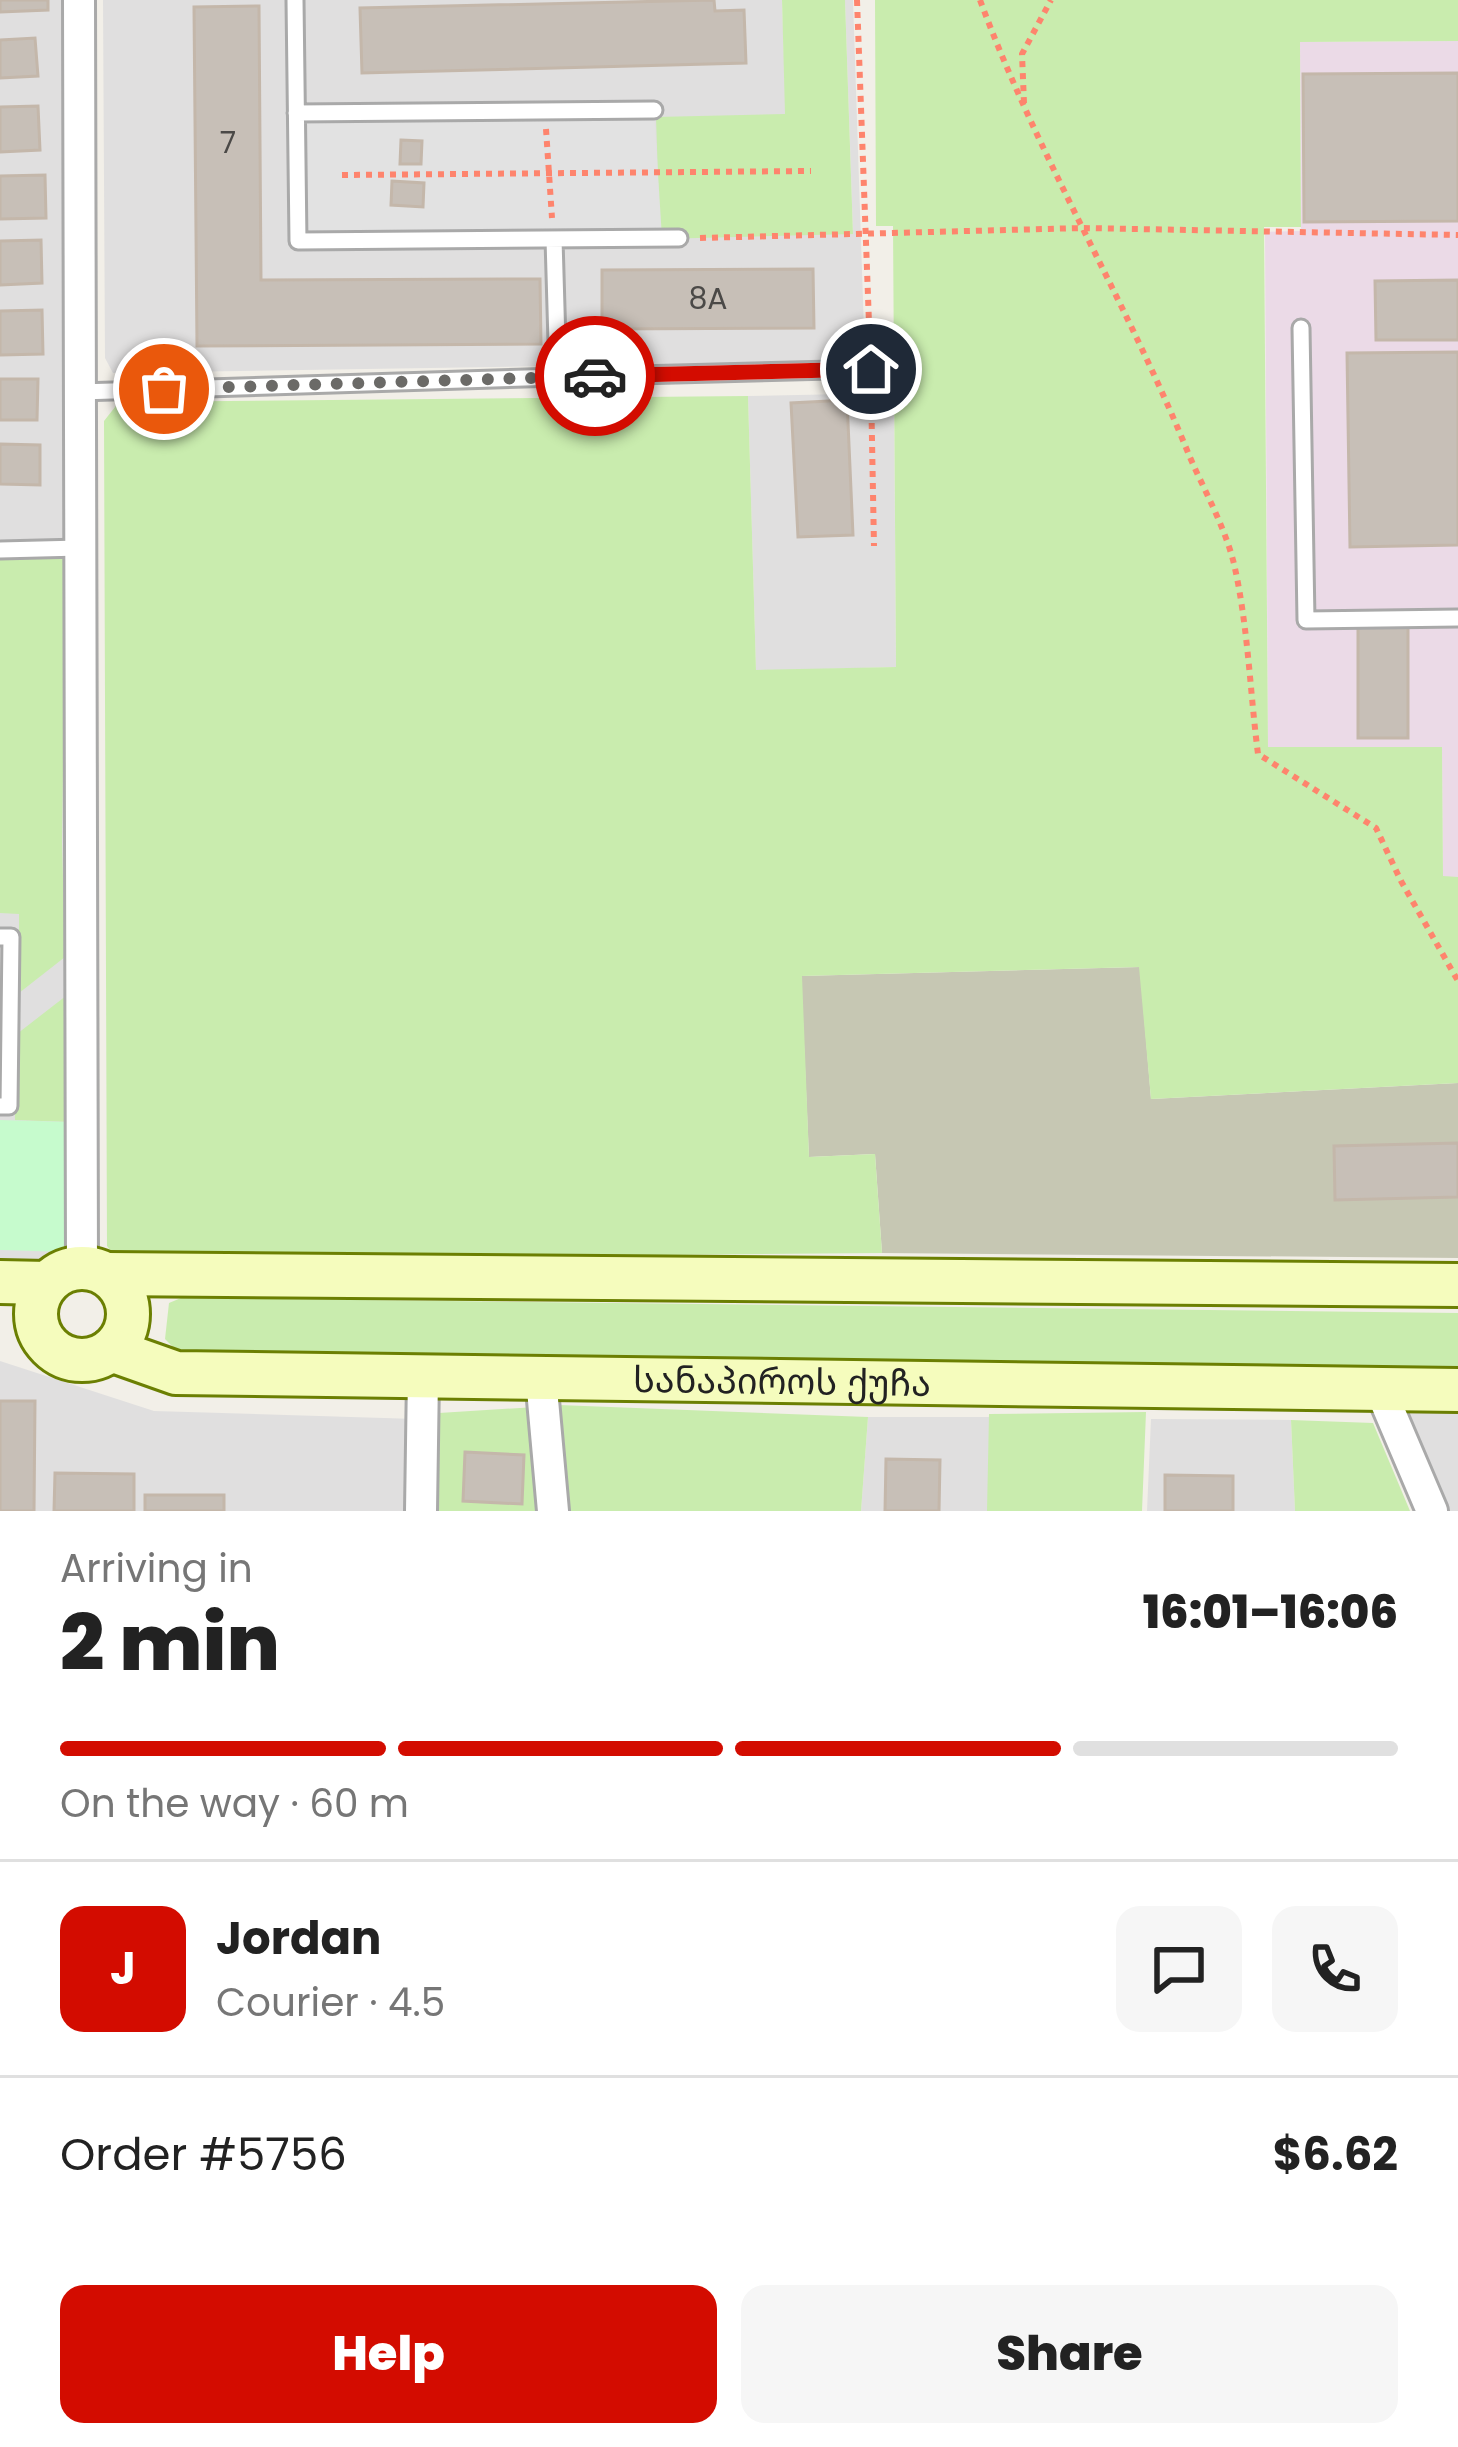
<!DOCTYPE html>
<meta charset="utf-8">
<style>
:root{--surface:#fff;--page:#f6f6f6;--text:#222;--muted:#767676;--line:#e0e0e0;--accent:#d30c00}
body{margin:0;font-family:Poppins,"Noto Sans Georgian",sans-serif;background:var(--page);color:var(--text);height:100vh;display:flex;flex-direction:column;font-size:45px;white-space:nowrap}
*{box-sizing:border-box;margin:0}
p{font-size:39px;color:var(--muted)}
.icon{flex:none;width:66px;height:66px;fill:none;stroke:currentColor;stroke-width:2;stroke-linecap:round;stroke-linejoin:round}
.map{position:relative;height:1511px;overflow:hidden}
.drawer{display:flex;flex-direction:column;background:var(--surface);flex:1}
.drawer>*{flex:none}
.pin{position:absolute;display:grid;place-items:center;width:102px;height:102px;color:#fff;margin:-51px;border:6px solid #fff;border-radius:50%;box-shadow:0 3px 12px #0007}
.courier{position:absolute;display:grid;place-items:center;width:120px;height:120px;margin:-60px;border:9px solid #d30c00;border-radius:50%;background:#fff;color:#222;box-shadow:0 3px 15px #0007}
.overview em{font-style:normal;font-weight:800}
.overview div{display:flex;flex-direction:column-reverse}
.overview{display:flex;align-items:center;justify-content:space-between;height:204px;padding:0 60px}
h1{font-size:78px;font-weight:800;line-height:90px}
.bar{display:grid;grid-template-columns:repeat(4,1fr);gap:18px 12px;align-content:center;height:144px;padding:0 60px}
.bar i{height:15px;border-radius:9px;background:var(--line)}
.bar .current{background:var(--accent)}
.bar p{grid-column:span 4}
.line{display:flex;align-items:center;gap:30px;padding:0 60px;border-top:3px solid var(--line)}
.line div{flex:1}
.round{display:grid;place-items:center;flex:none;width:126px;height:126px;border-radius:24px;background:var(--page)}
.action{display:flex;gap:24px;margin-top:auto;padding:24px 60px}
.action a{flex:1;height:138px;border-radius:24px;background:var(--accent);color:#fff;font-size:48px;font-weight:800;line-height:138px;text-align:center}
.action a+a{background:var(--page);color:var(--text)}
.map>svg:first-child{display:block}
.residential{fill:#e0dfdf}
.industrial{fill:#ebdae7}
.construction{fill:#c6c7b3}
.grass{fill:#c9ecae}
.park{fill:#c6fbcd}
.parking{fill:#e2e2e2}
.building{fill:#c7bfb7;stroke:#c4b7aa;stroke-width:3}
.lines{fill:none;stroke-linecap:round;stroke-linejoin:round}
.lane-casing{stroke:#a9a9a9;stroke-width:21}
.street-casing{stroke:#a9a9a9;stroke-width:36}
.secondary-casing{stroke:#6b7f02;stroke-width:48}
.path{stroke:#fe846d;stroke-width:6;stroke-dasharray:6 6;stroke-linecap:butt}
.lane{stroke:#fff;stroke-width:15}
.street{stroke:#fff;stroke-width:30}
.secondary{stroke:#f5fcbd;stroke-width:42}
.done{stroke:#6b6a67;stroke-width:12;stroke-dasharray:0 21.6}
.route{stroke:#d30c00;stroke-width:15}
.labels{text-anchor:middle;stroke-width:9;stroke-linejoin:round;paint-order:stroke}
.number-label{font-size:30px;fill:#4b4947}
.street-label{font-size:36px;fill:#222;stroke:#fff}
</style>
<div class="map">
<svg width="1458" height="1511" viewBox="0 0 1458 1511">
<rect width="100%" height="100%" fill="#f2efe8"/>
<!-- residential -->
<path class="residential" d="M0 0H72L76 1239 47 1263 0 1262Z
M103 0H782L786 114 853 233 845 0H853L865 361 113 373 105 358Z
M894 393 896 667 756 671 748 396Z
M0 1361 154 1411 416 1419 413 1511H0Z
M1458 1411V1511H1446L1408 1412Z
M868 1417H992L988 1511H861Z
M1151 1419 1291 1420 1295 1511H1147Z"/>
<!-- industrial -->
<path class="industrial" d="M1458 41V877H1443L1442 747 1268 748 1265 232 1301 231 1300 42Z"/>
<!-- construction -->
<path class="construction" d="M1140 967 1151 1099 1458 1083V1258L882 1253 875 1154 809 1157 801 976Z"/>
<!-- grass -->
<path class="grass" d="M782 0H845L853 234 660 239 656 117 785 114Z
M875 0H1458V41L1300 42 1301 227H1264L1268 747H1442L1443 876 1458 877V1083L1151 1099 1139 967 802 976 809 1157 875 1154 882 1253 117 1260 107 1246 104 421 119 402 748 396 756 670 896 667 893 226H876Z
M66 558 62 842 65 957 19 993V914L0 913V559Z
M71 992 70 1122 15 1120 13 1037Z
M181 1298 1458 1313V1370L176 1350 165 1339 169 1303Z
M559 1405 868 1417 861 1511H569Z
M536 1407 541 1511H434L439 1413Z
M1146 1412 1142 1511H987L989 1414Z
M1291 1420 1373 1423 1410 1511H1295Z"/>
<!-- park -->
<path class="park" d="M0 1120 70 1122 67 1252 0 1250Z"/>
<!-- parking -->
<path class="parking" d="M654 110 662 238 298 241 296 113Z"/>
<!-- building -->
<path class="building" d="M0 0H48V10L0 12Z
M714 0 715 11 744 10 746 63 362 73 360 8Z
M259 6 261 280 540 279 541 344 197 346 194 7Z
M35 38 38 76 0 78V40Z
M1458 73V221L1304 222 1303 74Z
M38 106 40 150 0 152V107Z
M401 140 422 141 421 164H400Z
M45 175 46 218 0 219V176Z
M392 181 424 183 423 207 391 205Z
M41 240 42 283 0 285V241Z
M813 269 814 328 602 329V270Z
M1458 280V340H1376L1375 281Z
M42 310 43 354 0 355V311Z
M1458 352V545L1350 547 1347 353Z
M0 379H38L37 420H0Z
M847 400 853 535 798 537 791 403Z
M0 444 40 445V485L0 484Z
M1358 627H1408V738H1358Z
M1458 1143V1197L1335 1200 1334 1146Z
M0 1401H35L34 1511H0Z
M465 1452 524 1455 522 1504 463 1501Z
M886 1459 940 1460 939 1511H885Z
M55 1473 134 1474V1511H54Z
M1165 1475 1233 1476V1511H1165Z
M145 1495H224V1511H145Z"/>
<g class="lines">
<defs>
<path id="lane" d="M295 0 298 241 679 238
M296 113 654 110
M1301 328 1306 620 1458 618
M558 377 871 369
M80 392 558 377 554 239
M0 550 80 548
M0 937H11L9 1106H0"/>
<path id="street" d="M79 0 82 1266
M541 1378 553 1511
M1380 1389 1432 1511
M421 1511 423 1376"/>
<g id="secondary">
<circle cx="82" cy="1314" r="46"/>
<path d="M107 1274 1458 1285"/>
<path d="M0 1282 47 1283"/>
<path id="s1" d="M111 1350 176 1373 1458 1390"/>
</g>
</defs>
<!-- lane casing -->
<use href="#lane" class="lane-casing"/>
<!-- street casing -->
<use href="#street" class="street-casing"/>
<!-- secondary casing -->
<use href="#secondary" class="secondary-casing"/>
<!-- path -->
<path class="path" d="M857 0 870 350
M980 0C1038 157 1126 300 1189 455 1204 490 1225 527 1234 564 1248 625 1250 692 1258 754L1376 828 1401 881 1458 981
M1024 103 1022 54 1051 0
M546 129 552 218
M342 175 811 171
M700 238 1083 228 1458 235
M871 387 874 546"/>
<!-- lane -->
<use href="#lane" class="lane"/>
<!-- street -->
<use href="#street" class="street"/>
<!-- secondary -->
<use href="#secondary" class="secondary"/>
</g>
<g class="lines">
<!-- done -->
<path class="done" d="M164 389 595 376"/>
<!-- route -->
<path class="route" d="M595 376 871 369"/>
</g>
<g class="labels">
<!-- number labels -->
<g class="number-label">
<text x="228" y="153">7</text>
<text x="708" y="309">8A</text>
</g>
<!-- street labels -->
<g class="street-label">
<text dy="13" stroke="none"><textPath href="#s1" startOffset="675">სანაპიროს ქუჩა</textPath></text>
</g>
</g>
</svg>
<div class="pin" style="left:164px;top:389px;background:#ea580c"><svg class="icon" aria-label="bag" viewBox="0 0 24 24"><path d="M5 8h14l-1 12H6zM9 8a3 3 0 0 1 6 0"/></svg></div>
<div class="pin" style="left:871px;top:369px;background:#1f2937"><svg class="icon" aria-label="home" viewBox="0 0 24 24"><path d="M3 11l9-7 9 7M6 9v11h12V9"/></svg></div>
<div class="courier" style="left:595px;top:376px"><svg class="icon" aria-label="car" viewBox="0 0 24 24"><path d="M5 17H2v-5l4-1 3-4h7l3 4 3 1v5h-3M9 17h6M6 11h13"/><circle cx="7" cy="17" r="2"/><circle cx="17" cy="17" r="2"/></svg></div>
</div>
<section class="drawer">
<div class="overview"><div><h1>2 min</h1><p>Arriving in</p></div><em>16:01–16:06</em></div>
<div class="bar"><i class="current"></i><i class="current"></i><i class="current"></i><i></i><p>On the way · 60 m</p></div>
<div class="line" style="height:216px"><b class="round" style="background:var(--accent);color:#fff">J</b><div><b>Jordan</b><p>Courier · 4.5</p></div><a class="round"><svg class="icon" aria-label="chat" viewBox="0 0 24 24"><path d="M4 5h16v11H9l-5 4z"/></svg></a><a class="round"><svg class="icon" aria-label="phone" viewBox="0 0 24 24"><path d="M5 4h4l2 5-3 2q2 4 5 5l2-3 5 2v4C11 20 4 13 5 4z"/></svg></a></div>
<div class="line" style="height:156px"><div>Order #5756</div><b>$6.62</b></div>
<div class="action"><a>Help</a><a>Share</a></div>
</section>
